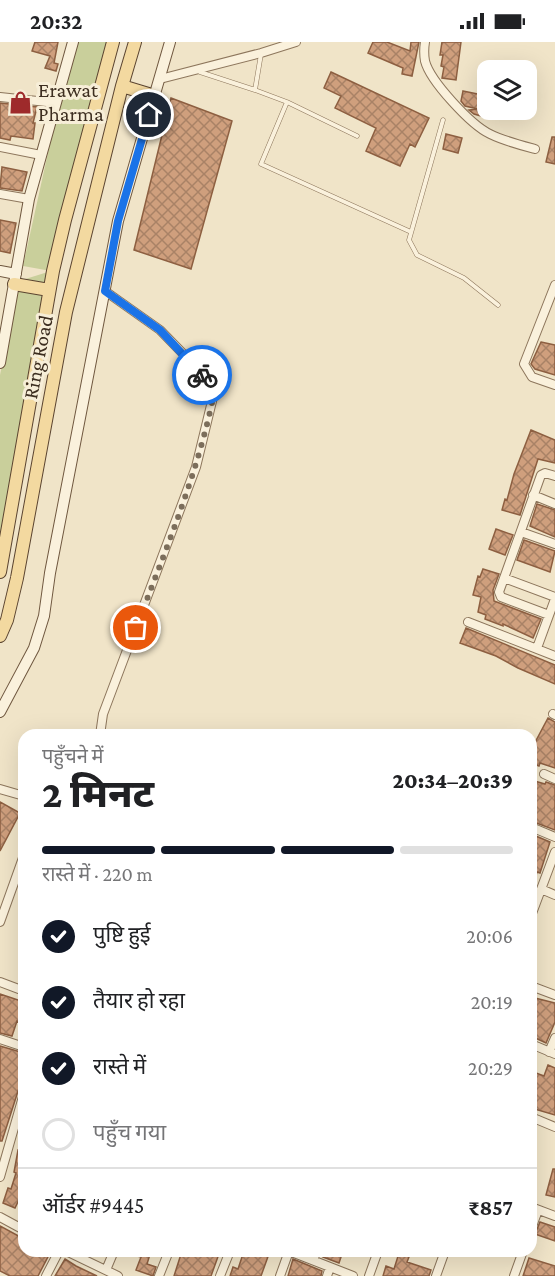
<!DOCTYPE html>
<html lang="hi">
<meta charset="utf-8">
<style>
:root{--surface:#fff;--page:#f6f6f6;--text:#202124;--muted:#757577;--line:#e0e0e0;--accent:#111827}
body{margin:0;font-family:"Crimson Pro","Noto Sans Devanagari",serif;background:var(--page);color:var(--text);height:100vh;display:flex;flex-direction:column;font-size:22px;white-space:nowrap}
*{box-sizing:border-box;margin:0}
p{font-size:20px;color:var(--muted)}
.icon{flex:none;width:33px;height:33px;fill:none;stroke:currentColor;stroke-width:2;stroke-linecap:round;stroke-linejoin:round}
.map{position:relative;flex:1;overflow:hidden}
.side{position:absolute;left:18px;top:687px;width:519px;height:528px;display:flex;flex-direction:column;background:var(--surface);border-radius:18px;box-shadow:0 6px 24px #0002}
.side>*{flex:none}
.buttons{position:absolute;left:477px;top:18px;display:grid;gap:12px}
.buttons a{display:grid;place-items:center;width:60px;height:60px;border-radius:12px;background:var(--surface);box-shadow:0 6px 24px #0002;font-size:30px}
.pin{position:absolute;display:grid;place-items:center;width:51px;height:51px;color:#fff;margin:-26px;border:3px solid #fff;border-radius:50%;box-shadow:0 2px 6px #0007}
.courier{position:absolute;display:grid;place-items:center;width:60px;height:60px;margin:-30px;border:4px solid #1a73e8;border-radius:50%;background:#fff;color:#222;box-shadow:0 2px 8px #0007}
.summary em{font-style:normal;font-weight:800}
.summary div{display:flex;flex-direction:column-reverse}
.summary{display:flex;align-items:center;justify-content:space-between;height:102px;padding:0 24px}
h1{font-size:39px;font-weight:800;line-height:45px}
.bar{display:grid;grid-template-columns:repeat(4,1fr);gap:9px 6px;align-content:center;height:72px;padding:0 24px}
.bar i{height:8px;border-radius:4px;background:var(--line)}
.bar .current{background:var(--accent)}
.bar p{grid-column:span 4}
.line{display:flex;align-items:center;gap:15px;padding:0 24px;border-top:2px solid var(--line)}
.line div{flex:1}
ol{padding:0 24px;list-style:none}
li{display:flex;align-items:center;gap:18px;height:66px}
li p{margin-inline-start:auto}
li .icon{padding:6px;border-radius:50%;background:var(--accent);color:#fff;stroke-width:4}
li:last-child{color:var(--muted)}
li i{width:33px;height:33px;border:3px solid var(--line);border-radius:50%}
.status{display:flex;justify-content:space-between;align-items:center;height:42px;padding:0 30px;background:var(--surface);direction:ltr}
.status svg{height:16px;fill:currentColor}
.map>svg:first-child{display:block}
.park{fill:#c9cf9b}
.building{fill:url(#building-cross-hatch);stroke:#8d5f41;stroke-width:1.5}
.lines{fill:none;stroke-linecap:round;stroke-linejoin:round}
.lane-casing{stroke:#8d765c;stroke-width:5}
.street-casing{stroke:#8d765c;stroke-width:10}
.secondary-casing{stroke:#6f573f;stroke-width:12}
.primary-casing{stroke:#5b4430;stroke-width:14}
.lane{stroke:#faf1dc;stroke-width:4}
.street{stroke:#faf1dc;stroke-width:8}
.secondary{stroke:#faf1dc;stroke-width:10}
.primary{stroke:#f3d9a0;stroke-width:12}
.done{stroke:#7c6e5b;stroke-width:6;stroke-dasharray:0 10.8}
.route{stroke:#1a73e8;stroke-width:8}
.labels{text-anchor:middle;stroke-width:6;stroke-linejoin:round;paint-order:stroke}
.poi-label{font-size:21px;fill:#3d2e20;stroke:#f7eed8;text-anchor:start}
.street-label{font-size:21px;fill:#3d2e20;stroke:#f7eed8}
</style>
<div class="status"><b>20:32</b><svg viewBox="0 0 49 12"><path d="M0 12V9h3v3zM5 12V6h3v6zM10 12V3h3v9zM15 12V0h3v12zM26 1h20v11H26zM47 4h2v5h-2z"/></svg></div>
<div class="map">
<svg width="555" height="1234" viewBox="0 0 555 1234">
<defs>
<pattern id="building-cross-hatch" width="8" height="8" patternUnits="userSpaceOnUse" patternTransform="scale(1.5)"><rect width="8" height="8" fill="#cf9f7d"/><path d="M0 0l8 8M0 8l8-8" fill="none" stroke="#a98266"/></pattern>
</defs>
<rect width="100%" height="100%" fill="#f0e4c8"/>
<!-- park -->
<path class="park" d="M78 0H115L53 229 0 497V333L19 239 51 229 23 224 59 61Z"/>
<!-- building -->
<path class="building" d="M35 0H58L54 21 58 22 56 29 45 26 50 14 32 9Z
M373 0H387L410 9 411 0H419L412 34 402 32 403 26 368 11Z
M442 0H461L456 38 442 36 444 25 441 24 443 13H440Z
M331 30 429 76 415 105 410 102 400 124 366 109 376 86 335 66 341 54 324 46Z
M463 49 488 54V76L474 72 469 68 478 67 465 64 461 59Z
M171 56 232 79 191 227 134 208Z
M0 61 37 65 33 81H35L33 97 11 94 10 98 0 96Z
M446 92 462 96 458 111 443 107Z
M552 95H555V122L546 120Z
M2 125 27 130 22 149 0 146Z
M0 178 16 181 10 211 0 209Z
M541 300 555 303V333L535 327 531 322Z
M531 388 555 398V421L538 417 520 473 502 468 505 457 507 458 514 432Z
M537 462 555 468V495L530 484Z
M496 487 513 493 505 513 489 507Z
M524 498 555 509 550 530 517 518Z
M483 527 499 532 493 548 494 559 541 577 533 596 503 582V584L485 577 486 573 478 570 481 555 473 553 478 534 480 535Z
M466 586 555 623V642L518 626 496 614 460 601Z
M548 676 555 680V726L540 721 539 724 531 721V708Z
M531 738 545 742 546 740 555 743V788L531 779Z
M0 760 20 771 0 809Z
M531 792 550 800 540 831 537 830 533 844H531Z
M0 952 24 960V982L17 979 12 994 0 991Z
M531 955 555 961V980L546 1001 531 994Z
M0 1004 24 1011V1027L19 1046 2 1099H0Z
M548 1023 555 1026V1073L531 1066V1055L536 1043 531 1042V1029L544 1034Z
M21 1101 24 1102V1147L15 1166 3 1161 8 1146 11 1147 16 1131 14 1130 18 1108 20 1109Z
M553 1127H555V1155L546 1153Z
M540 1180 555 1185V1199L535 1192Z
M0 1184 24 1197V1209H51L38 1234H10L0 1229Z
M126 1209H151L147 1222 156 1225 153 1234 136 1228 141 1215 126 1211Z
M182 1209H220L211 1234H174Z
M244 1209H270L261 1234H230L233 1225 238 1227Z
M325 1209H343L339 1221 323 1215Z
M399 1211 409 1215 407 1220 431 1228 429 1234H383L386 1224 394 1227Z
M529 1216 555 1224V1234H523Z
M65 1217 76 1224 97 1234H55Z
M293 1217 322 1229 321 1234H288Z"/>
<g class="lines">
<defs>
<path id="lane" d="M261 12 255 48 287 60 357 94
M200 30 255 48
M287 60 261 122 411 190
M443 78 409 198 417 213 464 236 498 263"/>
<path id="street" d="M425 0C424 6 424 13 425 19 430 39 471 83 490 92 504 99 520 103 535 107
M160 37 261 11 296 0
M0 55 56 61
M0 105 41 113
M0 152 29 157
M555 243 524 322 532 335 555 343
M533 453 555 462
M521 490 555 502
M504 536 555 555
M549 573 501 555 499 550 541 433 545 431 555 434
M468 580 555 614
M537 606 555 557
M553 672 555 673
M100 693 103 672 196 425 214 351 195 324 160 288 105 249
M544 732 555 737
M0 747 24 754
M531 785 555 795
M541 847 555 853
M531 874 555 810
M0 880 24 813
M0 940 24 949
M531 944 555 953
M0 997 24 1005
M531 1002 555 1012
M549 1010 555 996
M531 1075 555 1085
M0 1135 24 1051
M531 1165 555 1174
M0 1175 24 1188
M531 1187 538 1168
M66 1209 118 1234
M289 1209 353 1234
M313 1218 317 1209
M106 1228 114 1209
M46 1234 59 1209
M159 1234 169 1209
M220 1234 230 1209
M280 1234 289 1209
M327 1234 330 1225
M369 1234 378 1209
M436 1234 445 1209
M514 1234 523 1209"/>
<path id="secondary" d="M0 229 16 232
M0 321 29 157 73 0
M0 670 34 606 44 574 50 531 118 179 170 0"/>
<path id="primary" d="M122 44 155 54
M14 242 49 248
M0 530 53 229 65 178 113 0
M0 594 7 578 17 536 66 270 122 44 135 0"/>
</defs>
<!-- lane casing -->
<use href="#lane" class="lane-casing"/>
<!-- street casing -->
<use href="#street" class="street-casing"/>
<!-- secondary casing -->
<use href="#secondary" class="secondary-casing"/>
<!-- primary casing -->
<use href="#primary" class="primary-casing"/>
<!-- lane -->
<use href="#lane" class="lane"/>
<!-- street -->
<use href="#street" class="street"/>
<!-- secondary -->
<use href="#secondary" class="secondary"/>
<!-- primary -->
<use href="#primary" class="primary"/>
</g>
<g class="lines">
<!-- done -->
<path class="done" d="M136 586C165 509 198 432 214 351L202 333"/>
<!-- route -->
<path class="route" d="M149 73 118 179 105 249 160 288 202 333"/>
</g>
<!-- icons -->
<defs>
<symbol id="shop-bare" viewBox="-9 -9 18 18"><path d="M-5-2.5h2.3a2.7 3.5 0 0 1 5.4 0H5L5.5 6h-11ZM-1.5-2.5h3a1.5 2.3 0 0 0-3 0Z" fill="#9e2a2b" stroke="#f7eed8" stroke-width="2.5" paint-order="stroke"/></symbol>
</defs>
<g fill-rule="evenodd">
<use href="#shop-bare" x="4" y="44" width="33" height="33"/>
</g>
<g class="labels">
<!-- poi labels -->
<g class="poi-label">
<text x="38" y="55">Erawat<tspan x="38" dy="24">Pharma</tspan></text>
</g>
<!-- street labels -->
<g class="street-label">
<text transform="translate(38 315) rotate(-79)" y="7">Ring Road</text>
</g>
</g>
</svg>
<div class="buttons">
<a><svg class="icon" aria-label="layers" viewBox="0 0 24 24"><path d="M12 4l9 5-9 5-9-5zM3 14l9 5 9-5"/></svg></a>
</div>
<div class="pin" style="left:136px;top:586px;background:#ea580c"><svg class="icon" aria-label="bag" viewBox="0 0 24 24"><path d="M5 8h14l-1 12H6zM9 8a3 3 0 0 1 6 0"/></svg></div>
<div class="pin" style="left:149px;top:73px;background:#1f2937"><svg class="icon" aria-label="home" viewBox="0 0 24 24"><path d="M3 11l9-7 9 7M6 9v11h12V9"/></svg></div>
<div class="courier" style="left:202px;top:333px"><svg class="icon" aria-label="bike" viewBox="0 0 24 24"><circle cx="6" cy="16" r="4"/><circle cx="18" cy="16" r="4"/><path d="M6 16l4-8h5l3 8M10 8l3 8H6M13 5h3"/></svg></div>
<section class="side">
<div class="summary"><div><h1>2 मिनट</h1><p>पहुँचने में</p></div><em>20:34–20:39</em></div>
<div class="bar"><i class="current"></i><i class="current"></i><i class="current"></i><i></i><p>रास्ते में · 220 m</p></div>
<ol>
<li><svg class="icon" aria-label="check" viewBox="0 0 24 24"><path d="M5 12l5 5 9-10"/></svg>पुष्टि हुई<p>20:06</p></li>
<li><svg class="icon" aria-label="check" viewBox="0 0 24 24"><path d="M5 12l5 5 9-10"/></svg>तैयार हो रहा<p>20:19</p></li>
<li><svg class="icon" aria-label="check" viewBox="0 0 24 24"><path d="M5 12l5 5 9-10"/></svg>रास्ते में<p>20:29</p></li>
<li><i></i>पहुँच गया</li>
</ol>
<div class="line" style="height:78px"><div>ऑर्डर #9445</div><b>₹857</b></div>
</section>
</div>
